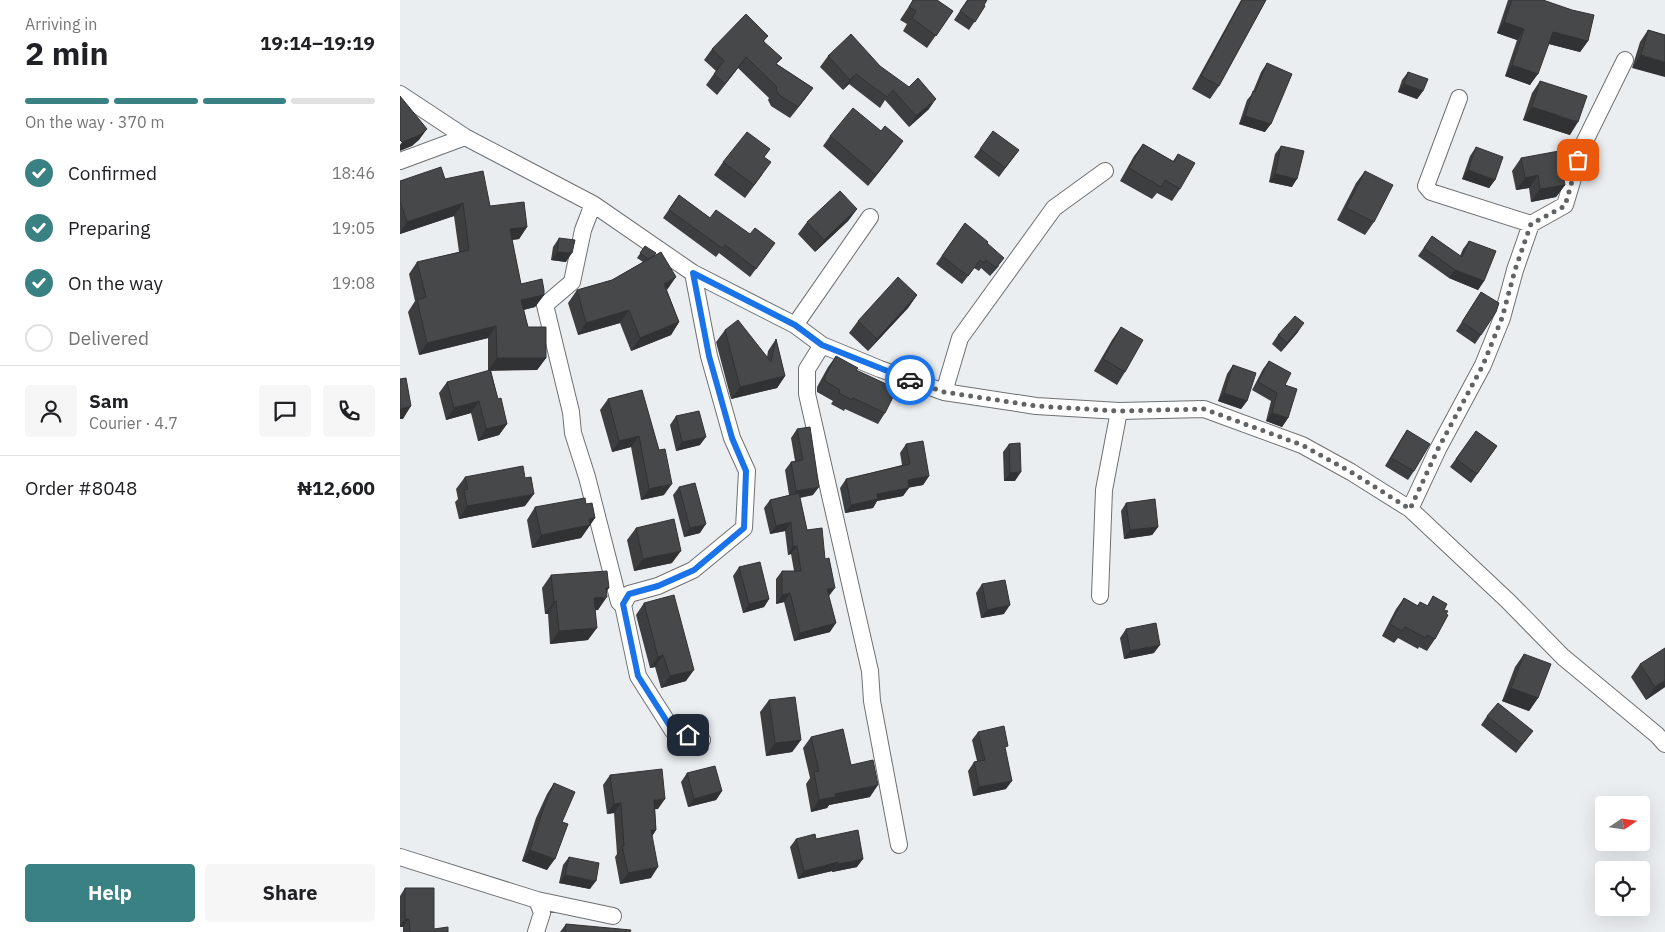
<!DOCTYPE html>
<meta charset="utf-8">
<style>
:root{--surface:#fff;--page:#f6f6f6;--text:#202124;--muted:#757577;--line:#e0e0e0;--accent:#398182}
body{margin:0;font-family:"IBM Plex Sans",sans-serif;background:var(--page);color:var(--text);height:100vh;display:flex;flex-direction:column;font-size:19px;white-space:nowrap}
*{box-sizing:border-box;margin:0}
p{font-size:16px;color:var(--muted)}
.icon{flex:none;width:28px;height:28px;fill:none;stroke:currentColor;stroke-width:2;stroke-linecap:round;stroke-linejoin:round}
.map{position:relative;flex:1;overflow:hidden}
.details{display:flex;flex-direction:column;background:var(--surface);width:400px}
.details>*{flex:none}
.needle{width:32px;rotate:77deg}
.tools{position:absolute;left:1195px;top:796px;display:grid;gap:10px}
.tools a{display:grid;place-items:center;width:55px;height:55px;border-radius:5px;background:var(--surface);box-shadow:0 5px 20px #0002;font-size:25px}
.pin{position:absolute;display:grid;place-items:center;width:42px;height:42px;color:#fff;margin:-21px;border-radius:10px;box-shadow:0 2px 8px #0006}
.courier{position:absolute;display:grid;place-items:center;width:50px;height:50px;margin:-25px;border:4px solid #1a73e8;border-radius:50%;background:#fff;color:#222;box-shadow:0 1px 6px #0007}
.overview em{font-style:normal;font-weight:700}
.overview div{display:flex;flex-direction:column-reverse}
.overview{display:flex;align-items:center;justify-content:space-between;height:85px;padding:0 25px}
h1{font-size:32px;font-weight:700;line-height:38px}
.bar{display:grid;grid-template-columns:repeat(4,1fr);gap:8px 5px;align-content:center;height:60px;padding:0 25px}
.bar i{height:6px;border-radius:4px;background:var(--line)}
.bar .selected{background:var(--accent)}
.bar p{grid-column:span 4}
.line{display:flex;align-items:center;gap:12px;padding:0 25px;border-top:1px solid var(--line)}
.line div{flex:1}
.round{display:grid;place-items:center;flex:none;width:52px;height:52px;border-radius:5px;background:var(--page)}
ol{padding:0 25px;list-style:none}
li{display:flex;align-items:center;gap:15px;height:55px}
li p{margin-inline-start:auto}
li .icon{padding:5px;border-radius:50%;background:var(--accent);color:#fff;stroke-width:4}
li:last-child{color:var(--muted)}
li i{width:28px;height:28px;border:2px solid var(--line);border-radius:50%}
.cta{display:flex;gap:10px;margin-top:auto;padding:10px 25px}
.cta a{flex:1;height:58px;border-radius:5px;background:var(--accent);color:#fff;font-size:20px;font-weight:700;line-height:58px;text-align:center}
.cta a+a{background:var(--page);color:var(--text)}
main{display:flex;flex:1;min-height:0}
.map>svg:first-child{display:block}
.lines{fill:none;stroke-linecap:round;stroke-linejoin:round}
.street-casing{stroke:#6e7072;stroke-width:18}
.street{stroke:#fff;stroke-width:16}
.wall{fill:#3c3e40}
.shaded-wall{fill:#313234}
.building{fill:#46484a;stroke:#313234}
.done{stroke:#616365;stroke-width:5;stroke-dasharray:0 9}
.route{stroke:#1a73e8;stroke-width:6}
</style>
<main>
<section class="details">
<div class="overview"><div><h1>2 min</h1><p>Arriving in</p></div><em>19:14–19:19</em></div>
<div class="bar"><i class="selected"></i><i class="selected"></i><i class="selected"></i><i></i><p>On the way · 370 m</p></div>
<ol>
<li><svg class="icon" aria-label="check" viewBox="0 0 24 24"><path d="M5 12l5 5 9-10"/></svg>Confirmed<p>18:46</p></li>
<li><svg class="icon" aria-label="check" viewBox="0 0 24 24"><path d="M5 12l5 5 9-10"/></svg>Preparing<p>19:05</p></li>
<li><svg class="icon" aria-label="check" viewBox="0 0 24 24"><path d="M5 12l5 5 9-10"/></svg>On the way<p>19:08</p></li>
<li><i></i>Delivered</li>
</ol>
<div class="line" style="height:90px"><a class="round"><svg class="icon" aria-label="person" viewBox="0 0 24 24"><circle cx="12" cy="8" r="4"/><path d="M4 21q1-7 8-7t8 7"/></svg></a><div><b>Sam</b><p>Courier · 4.7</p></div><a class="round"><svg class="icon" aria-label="chat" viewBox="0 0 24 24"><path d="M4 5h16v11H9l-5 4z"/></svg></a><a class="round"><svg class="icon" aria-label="phone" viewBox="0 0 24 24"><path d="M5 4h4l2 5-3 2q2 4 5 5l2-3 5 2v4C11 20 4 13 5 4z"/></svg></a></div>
<div class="line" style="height:65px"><div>Order #8048</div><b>₦12,600</b></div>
<div class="cta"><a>Help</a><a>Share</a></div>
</section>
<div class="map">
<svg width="1265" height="932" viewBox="0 0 1265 932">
<rect width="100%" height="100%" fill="#ebeef1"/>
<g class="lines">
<defs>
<path id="street" d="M0 94 65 137 193 204 293 273 395 325 422 345 480 369 544 392 636 406 719 411 804 409 902 445 951 472 1010 509 1108 601 1163 657 1257 735 1265 744
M1059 98 1026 186 1031 192 1131 224 1165 205 1183 145 1225 60
M0 161 65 137
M193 204 183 230 172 282 145 305 171 412 173 433 187 477 219 602 223 605
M293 273 309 356 332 438 347 471 344 528 293 570 258 586 229 594 223 605 238 676 273 731 302 740
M395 325 470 217
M422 345 407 369V394L470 671 472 701 499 845
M544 392 560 338 654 208 705 171
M1010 509 1038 449 1083 365 1102 318 1115 270 1131 224
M700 596 704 490 719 411
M0 857 137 900 213 916
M136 932 142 913 137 900"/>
</defs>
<!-- street casing -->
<use href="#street" class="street-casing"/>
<!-- street -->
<use href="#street" class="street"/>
</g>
<!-- wall -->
<path class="wall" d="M513 0H537L553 11 527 48 503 31 507 24 500 20Z
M567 0 585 6 569 30 554 20Z
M841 0H866L819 86 810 99 792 89Z
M1108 0H1143L1188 41 1180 52 1149 44 1130 85 1105 76 1117 40 1097 33Z
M1248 30 1265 35 1232 68 1240 42Z
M368 36 364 41 377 64 413 88 390 118 371 106 368 100 369 98 338 68 317 95 306 85 316 71 304 60 312 49Z
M428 56 529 109 509 127 485 100 480 108 449 84 443 90 420 67Z
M867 63 865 132 839 124 847 100 852 94 861 72Z
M1008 72 1023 91 1017 99 998 92 1002 80Z
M1140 81 1170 135 1123 120 1132 93Z
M481 131 503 141 468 186 423 146 430 136Z
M743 144 773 161 778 154 780 189 772 201 757 193 752 199 720 181 734 156Z
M881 146 892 187 869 182 875 154Z
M1076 147 1095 180 1089 188 1062 179 1070 156Z
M580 149 619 150 599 177 574 157Z
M364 157 362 175 345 198 314 175 323 162Z
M1121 158 1165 185 1156 197 1131 202 1129 188 1116 190 1112 171Z
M965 171 974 222 965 235 937 220 956 183Z
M45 179 90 206 127 227 119 239 112 240 121 284 144 295 135 307 124 310 128 327 146 358 137 370H91L98 399 107 424 99 435 78 441 71 413 46 420 39 393 47 382 88 371V338L19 355 8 312 15 301 9 274 17 262 59 252 54 216 0 234V181Z
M279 195 310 218 350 234 375 243 350 277 319 253 316 257 263 218Z
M457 209 448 221 415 252 398 234 407 222Z
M565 223 587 243 599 266 590 276 581 268 579 271 574 268 562 284 536 264Z
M1032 236 1060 256 1063 249 1069 241 1084 281 1078 290 1049 278 1018 256Z
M159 238 166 262 151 260 153 247Z
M245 246 254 256 279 322 271 335 231 351 220 323 178 335 168 303 177 290 212 280 243 262 237 258Z
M1081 292V335L1075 344 1056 331Z
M517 295 508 308 468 351 449 333 458 321Z
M721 327 725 372 717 385 694 371 712 340Z
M325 330 367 357 368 351 376 339 385 376 377 388 331 399 316 342Z
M898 332 881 352 872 344 878 335Z
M436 356 456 370 485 413 478 424 445 409 444 411 431 404 433 401 417 392V387L428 367Z
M869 361 885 385 888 418 882 427 866 421 871 401 852 390 863 369Z
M833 365 847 401 841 409 818 401 827 374Z
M242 390 264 495 241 500 231 447 212 452 200 410 208 399Z
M276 416 300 445 276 451 270 425Z
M397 429 413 495 400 498 407 530 429 596 430 632 394 641 384 602 376 604V579L382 571H394L391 554 388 555 385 531 370 534 364 508 370 500 389 495 385 470 391 462 395 461 391 438Z
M1007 430 1014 471 1008 480 985 466 1001 439Z
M1076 431 1097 446 1071 483 1050 467Z
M506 444 529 476 523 485 509 487 503 496 477 501 473 508 445 513 440 488 446 479 502 465 500 453Z
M609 444 615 481H604L603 452Z
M65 477 125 506 59 519 55 502 58 499 56 489Z
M279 487 300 533 284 537 273 495Z
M726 503 758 527 752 535 724 539 721 511Z
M186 504 195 518 181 538 132 548 127 520 135 507Z
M236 528 272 563 234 571 227 540Z
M339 567 369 599 364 607 343 613 333 576Z
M151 575 206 591 198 610H195L188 640 150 644 148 614H145L142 588Z
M582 584 604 614 581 618 576 593Z
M1033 596 1044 610 1035 639 1027 651 1019 647 1018 649 998 638 994 643 982 636 996 609 1004 598 1017 606 1020 602 1027 606Z
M244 603 286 681 261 688 255 667 250 668 236 615Z
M726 629 754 653 724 659 720 638Z
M1124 654 1138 698 1129 711 1102 701 1115 667Z
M1240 664 1265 687 1246 700 1231 677Z
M369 700 401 740 392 752 366 756 360 712Z
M1087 716 1133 731 1116 753 1081 725Z
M578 732 606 750V789L573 796 568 771 574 762 577 761 572 740Z
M411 737 451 765 470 797 429 805 427 808 411 812 406 784 410 778 403 748Z
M287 773 322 791 316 800 288 807 281 782Z
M210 775 258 809H255L256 830 252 836 251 878 220 884 215 857 217 854 214 813 207 814 203 785Z
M154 783 162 822 147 870 122 861 136 818 147 794Z
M396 839H416L457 867 432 872V871L398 879 390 847Z
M169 857 190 889 159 883 163 865Z
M5 888 34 929 48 932H3V927H0V896Z
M166 924 230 932H160Z"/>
<!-- shaded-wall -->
<path class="shaded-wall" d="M1104 22 1124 29 1117 40 1097 33Z
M1153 32 1188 41 1180 52 1145 43Z
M1241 55 1265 62V77L1232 68Z
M346 57 338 68 317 95 325 84Z
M1112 65 1138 74 1130 85 1105 76Z
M456 74 449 84 443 90 450 80Z
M1004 84 1023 91 1017 99 998 92Z
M413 88 405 99 390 118 398 107Z
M536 99 529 109 509 127 516 116Z
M1132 107 1178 122 1170 135 1123 120Z
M845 116 871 124 865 132 839 124Z
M27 129 19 140 12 146 0 151V145L2 142Z
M503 141 496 151 468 186 476 175Z
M1068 170 1095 180 1089 188 1062 179Z
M875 174 897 179 892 187 869 182Z
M1138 175 1129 188 1116 190 1125 178Z
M1165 185 1156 197 1131 202 1140 189Z
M63 203 54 216 0 234V233L7 222Z
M457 209 448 221 415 252 424 240Z
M127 227 119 239 101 241 110 229Z
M157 252 172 253 166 262 151 260Z
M1055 270 1084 281 1078 290 1049 278Z
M276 277 267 290 264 284Z
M144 295 135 307 113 312 121 300Z
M517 295 508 308 468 351 477 339Z
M229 310 220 323 178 335 186 323Z
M279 322 271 335 231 351 240 338Z
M904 323 898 332 881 352 887 343Z
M96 326 88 338 19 355 27 343Z
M97 358H146L137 370 88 371Z
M385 376 377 388 331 399 340 387Z
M824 393 847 401 841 409 818 401Z
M79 401 71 413 46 420 54 408Z
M11 406 3 419H0V409Z
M872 413 888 418 882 427 866 421Z
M107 424 99 435 78 441 86 429Z
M239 436 231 447 212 452 219 441Z
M306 437 300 445 276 451 282 442Z
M621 472 615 481H604L610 473Z
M529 476 523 485 502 489 508 480Z
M272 484 264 495 241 500 249 489Z
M419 487 413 495 390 499 396 491Z
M509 488 503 496 477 501 473 508 445 513 451 505 477 494Z
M134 494 125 506 59 519 67 506Z
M195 518 181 538 132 548 141 535 189 519Z
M391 522 385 531 370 534 376 526Z
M306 524 300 533 284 537 290 528Z
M758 527 752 535 724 539 730 530Z
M393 546H397L391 554 388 555Z
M281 551 272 563 234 571 243 559Z
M206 588H209L202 598 207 597 198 610 185 611 194 598Z
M435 588 429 596 427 589Z
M390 593 384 602 376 604 382 595Z
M369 599 364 607 343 613 349 604Z
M156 601 148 614H145L154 602Z
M610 605 604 614 581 618 587 610Z
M436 623 430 632 394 641 400 633Z
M197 628 188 640 150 644 159 631Z
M760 645 754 653 724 659 730 651Z
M263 655 255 667 250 668 258 657Z
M294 670 286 681 261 688 270 676Z
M1265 680V687L1246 700 1255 687Z
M1111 688 1138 698 1129 711 1102 701Z
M401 740 392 752 366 756 375 743Z
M612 781 606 789 573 796 579 787Z
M478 785 470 797 429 805 427 808 411 812 419 800 435 794Z
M322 791 316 800 288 807 294 799Z
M265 799 258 809 247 810 254 800Z
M221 803 214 813 207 814 214 804Z
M251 830H256L249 841Z
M130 850 155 859 147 870 122 861Z
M463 859 457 867 432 872 438 864Z
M438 862 432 871 398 879 404 871Z
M258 867 251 878 220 884 228 873Z
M165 875 196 881 190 889 159 883Z
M5 919H9L3 927H0V926Z"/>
<!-- building -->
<path class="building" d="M513 0H537L553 11 536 36 512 18 516 11 509 7Z
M568 0H587L584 5 585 6 575 22 560 11Z
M842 0H866L819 86 801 76Z
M1112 0H1143L1172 10 1194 15 1188 41 1153 32 1138 74 1112 65 1124 29 1104 22Z
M346 14 368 36 363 41 382 58 376 64 413 88 398 107 379 95 376 90 377 87 346 57 325 84 314 74 324 61 312 49Z
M1248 30 1265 35V62L1241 55Z
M451 34 480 66 509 87 518 78 536 99 516 116 493 90 487 97 456 74 450 80 428 56Z
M867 63 892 74 871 124 845 116 853 91 855 92Z
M1008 72 1028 79 1023 91 1004 84Z
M1140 81 1187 96 1178 122 1132 107Z
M0 96 27 129 20 135 2 142 0 140Z
M453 108 481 131 485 126 503 141 476 175 430 136Z
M593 131 619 150 605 168 580 149Z
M347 132 370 149 364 157 371 162 354 185 323 162Z
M743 144 774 162 778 154 795 163 780 189 765 180 761 187 729 168Z
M881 146 904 151 897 179 875 174Z
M1076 147 1103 157 1095 180 1068 170Z
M1159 151 1165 185 1140 189 1138 175 1125 178 1121 158Z
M41 167 45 179 83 171 90 206 124 202 127 227 110 229 121 284 142 279 144 290V295L121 300 128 327H146V358H97L96 326 27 343 17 300 26 297 17 262 69 250 63 203 7 222 0 201V181Z
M965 171 993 185 974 222 946 208Z
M440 191 457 209 424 240 407 222Z
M279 195 310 218 316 210 350 234 355 228 375 243 356 269 325 245 322 248 269 210Z
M565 223 588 242 587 243 604 258 596 268 586 260 584 263 580 260 568 276 542 256Z
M1032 236 1062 257 1069 241 1096 251 1084 281 1055 270 1024 248Z
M159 238 175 240 172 253 157 252Z
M245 246 256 253 254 256 248 259 240 253Z
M261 252 276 277 264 284 279 322 240 338 229 310 186 323 177 290 212 280Z
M498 277 517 295 477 339 458 321Z
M1081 292 1099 303 1096 312 1081 335 1062 322Z
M895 316 904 323 887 343 878 335Z
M338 320 371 362 376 339 385 376 340 387 325 330Z
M721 327 743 340 725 372 703 359Z
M436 356 458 368 456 370 497 389 485 413 453 398 452 400 439 393 440 390 425 381V376Z
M869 361 891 373 885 385 897 389 888 418 872 413 877 393 858 382Z
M833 365 856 373 847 401 824 393Z
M90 370 98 399 101 398 107 424 86 429 79 401 54 408 47 382Z
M6 378 11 406 0 409V379Z
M242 390 259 450 265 449 272 484 249 489 239 436 219 441 208 399Z
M299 411 306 437 282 442 276 416Z
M410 427 419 487 396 491 391 462 403 460 397 429Z
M1007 430 1030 444 1014 471 991 458Z
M1076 431 1097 446 1077 474 1056 459Z
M523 441 529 476 508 480 509 488 477 494 478 499 451 505 446 479 510 464 506 444Z
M620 443 621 472 610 473 609 444Z
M123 466 125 478 131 477 134 494 67 506 64 490 68 489 65 477Z
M295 483 306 524 290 528 279 487Z
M399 493 407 530 422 528 425 559 429 558 435 588 427 589 436 623 400 633 390 593 382 595V571H401L397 546H393L391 522 376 526 370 500Z
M185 498 186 504 192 503 195 518 189 519 190 525 141 535 135 507Z
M755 499 758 527 730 530 726 503Z
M274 519 281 551 243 559 236 528Z
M360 562 369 599 349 604 339 567Z
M207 571 209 588H206L207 597 194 598 197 628 159 631 156 601 154 602 151 575Z
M605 580 610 605 587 610 582 584Z
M274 595 294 670 270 676 263 655 258 657 244 603Z
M1033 596 1047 604 1044 610 1048 611 1046 614 1048 615 1035 639 1027 635 1026 638 1005 627 1002 631 990 624 1004 598 1018 606 1020 602 1028 606Z
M756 623 760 645 730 651 726 629Z
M1265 648V680L1255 687 1240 664Z
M1124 654 1151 664 1138 698 1111 688Z
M395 697 401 740 375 743 369 700Z
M1098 703 1133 731 1122 744 1087 716Z
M604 726 608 746 605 747 612 781 579 787 574 762 585 760 578 732Z
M443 729 451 765 473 760 478 785 435 794V797L419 800 414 772 419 771 411 737Z
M315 766 322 791 294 799 287 773Z
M262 769 265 799 254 800 256 830H251L258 867 228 873 222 846H224L221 803 214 804 210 775Z
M154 783 175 792 162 822 168 824 155 859 130 850 144 807Z
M458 830 463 859 438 864V862L404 871 396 839 415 834 416 839Z
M169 857 199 863 196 881 165 875Z
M5 888H34V929L48 927V932H10L9 919H5Z
M166 924 231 930 230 932H165Z"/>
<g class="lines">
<!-- done -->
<path class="done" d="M510 380 544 392 636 406 718 411 804 409 902 445 951 472 1010 509 1038 449 1083 365 1102 318 1115 270 1131 224 1165 206 1178 160"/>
<!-- route -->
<path class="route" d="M288 735 273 731 238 676 223 604 229 594 258 586 294 570 344 528 346 471 332 438 309 356 293 273 395 325 422 345 510 380"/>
</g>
</svg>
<div class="tools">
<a><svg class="needle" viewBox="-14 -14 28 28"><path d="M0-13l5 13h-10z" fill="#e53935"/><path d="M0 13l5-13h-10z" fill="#757577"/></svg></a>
<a><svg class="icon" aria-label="locate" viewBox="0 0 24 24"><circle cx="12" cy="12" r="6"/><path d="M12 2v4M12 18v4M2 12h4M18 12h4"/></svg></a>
</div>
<div class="pin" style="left:1178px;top:160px;background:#ea580c"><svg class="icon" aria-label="bag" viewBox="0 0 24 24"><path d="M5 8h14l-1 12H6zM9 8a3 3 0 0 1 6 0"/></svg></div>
<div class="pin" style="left:288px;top:735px;background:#1f2937"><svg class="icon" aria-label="home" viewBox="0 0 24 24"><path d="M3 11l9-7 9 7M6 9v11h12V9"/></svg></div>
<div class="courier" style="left:510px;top:380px"><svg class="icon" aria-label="car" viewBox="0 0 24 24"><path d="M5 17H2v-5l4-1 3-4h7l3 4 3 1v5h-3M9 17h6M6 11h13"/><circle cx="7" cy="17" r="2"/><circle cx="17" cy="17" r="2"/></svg></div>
</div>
</main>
